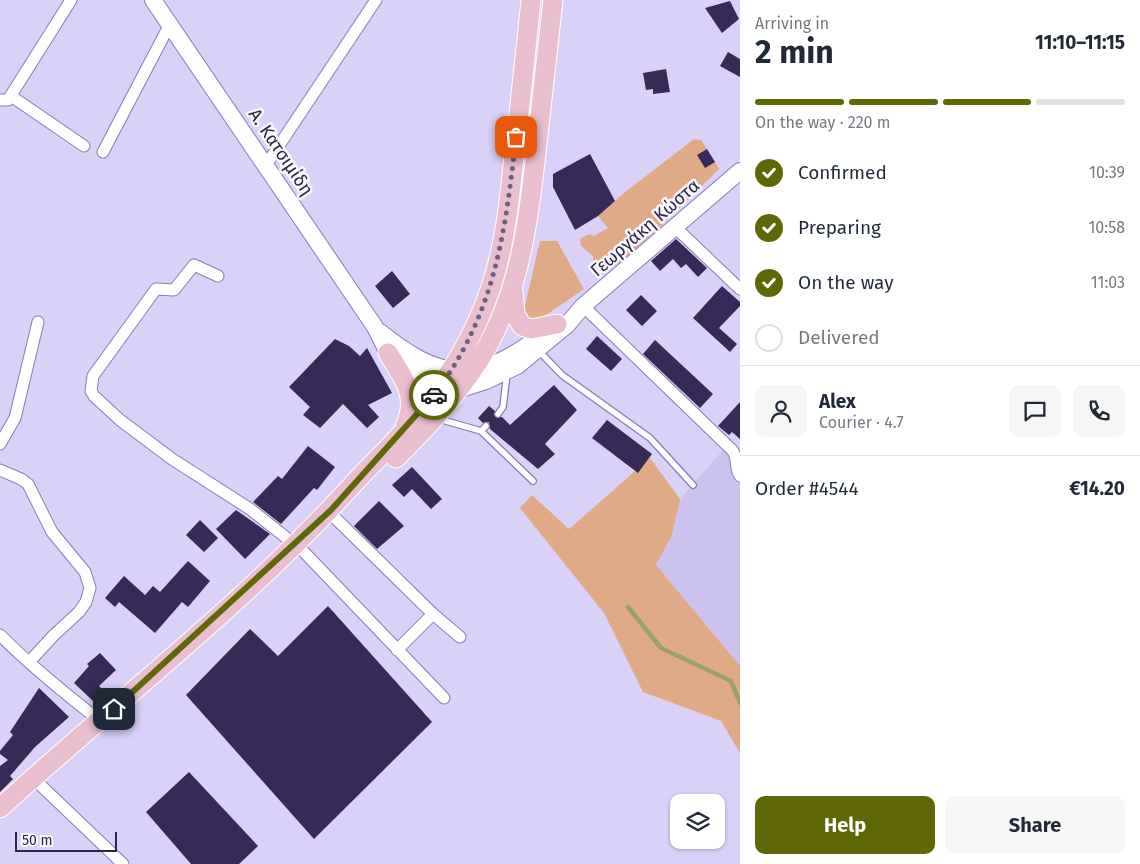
<!DOCTYPE html>
<meta charset="utf-8">
<style>
:root{--surface:#fff;--page:#f6f6f7;--text:#1f2937;--muted:#747a83;--line:#e0e1e3;--accent:#5f6706}
body{margin:0;font-family:"Fira Sans",sans-serif;background:var(--page);color:var(--text);height:100vh;display:flex;flex-direction:column;font-size:19px;white-space:nowrap}
*{box-sizing:border-box;margin:0}
p{font-size:16px;color:var(--muted)}
.icon{flex:none;width:28px;height:28px;fill:none;stroke:currentColor;stroke-width:2;stroke-linecap:round;stroke-linejoin:round}
.map{position:relative;flex:1;overflow:hidden}
.sheet{display:flex;flex-direction:column;background:var(--surface);width:400px}
.sheet>*{flex:none}
.fabs{position:absolute;left:670px;top:794px;display:grid;gap:10px}
.fabs a{display:grid;place-items:center;width:55px;height:55px;border-radius:10px;background:var(--surface);box-shadow:0 1px 4px #0004;font-size:25px}
.scale{position:absolute;left:15px;bottom:12px;width:102px;box-sizing:border-box;padding-left:5px;border:2px solid #2d2840;border-top:0;font-size:14px;line-height:18px;white-space:nowrap;color:#2d2840;-webkit-text-stroke:4px #f9f7fe;paint-order:stroke}
.pin{position:absolute;display:grid;place-items:center;width:42px;height:42px;color:#fff;margin:-21px;border-radius:10px;box-shadow:0 2px 8px #0006}
.courier{position:absolute;display:grid;place-items:center;width:50px;height:50px;margin:-25px;border:4px solid #5f6706;border-radius:50%;background:#fff;color:#222;box-shadow:0 1px 6px #0007}
.headline em{font-style:normal;font-weight:700}
.headline div{display:flex;flex-direction:column-reverse}
.headline{display:flex;align-items:center;justify-content:space-between;height:85px;padding:0 15px}
h1{font-size:32px;font-weight:700;line-height:38px}
.bar{display:grid;grid-template-columns:repeat(4,1fr);gap:8px 5px;align-content:center;height:60px;padding:0 15px}
.bar i{height:6px;border-radius:4px;background:var(--line)}
.bar .on{background:var(--accent)}
.bar p{grid-column:span 4}
.line{display:flex;align-items:center;gap:12px;padding:0 15px;border-top:1px solid var(--line)}
.line div{flex:1}
.round{display:grid;place-items:center;flex:none;width:52px;height:52px;border-radius:10px;background:var(--page)}
ol{padding:0 15px;list-style:none}
li{display:flex;align-items:center;gap:15px;height:55px}
li p{margin-inline-start:auto}
li .icon{padding:5px;border-radius:50%;background:var(--accent);color:#fff;stroke-width:4}
li:last-child{color:var(--muted)}
li i{width:28px;height:28px;border:2px solid var(--line);border-radius:50%}
.primary-button{display:flex;gap:10px;margin-top:auto;padding:10px 15px}
.primary-button a{flex:1;height:58px;border-radius:10px;background:var(--accent);color:#fff;font-size:20px;font-weight:700;line-height:58px;text-align:center}
.primary-button a+a{background:var(--page);color:var(--text)}
main{display:flex;flex:1;min-height:0}
.map>svg:first-child{display:block}
.built{fill:#cbc3ed}
.green{fill:#e0aa87}
.lines{fill:none;stroke-linecap:round;stroke-linejoin:round}
.stream{stroke:#9aa267;stroke-width:4.5}
.building{fill:#372958}
.service-casing{stroke:#897bb6;stroke-width:8}
.minor-casing{stroke:#897bb6;stroke-width:13}
.secondary-casing{stroke:#897bb6;stroke-width:18}
.primary-casing{stroke:#fff;stroke-width:21}
.service{stroke:#fff;stroke-width:5.5}
.minor{stroke:#fff;stroke-width:11}
.secondary{stroke:#fff;stroke-width:16}
.primary{stroke:#e9bfd0;stroke-width:19}
.done{stroke:#696380;stroke-width:5;stroke-dasharray:0 9}
.route{stroke:#5f6706;stroke-width:6}
.labels{text-anchor:middle;stroke-width:5;stroke-linejoin:round;paint-order:stroke}
.street-label{font-size:18px;fill:#2d2840;stroke:#f9f7fe}
</style>
<main>
<div class="map">
<svg width="740" height="864" viewBox="0 0 740 864">
<rect width="100%" height="100%" fill="#d9d1f8"/>
<!-- built -->
<path class="built" d="M724 449 730 455 740 481V666L656 565 672 535 680 499Z"/>
<!-- green -->
<path class="green" d="M694 139 701 140 707 149 697 155 705 167 715 162 719 169C700 188 614 276 594 277L593 256 581 246 580 239 589 234 594 236 608 228 598 216 624 193Z
M540 241H557L584 289 549 313 533 321 525 315V306Z
M650 458 680 499 672 535 656 565 740 666V753L721 721 643 692 604 613 520 508 532 495 569 529Z"/>
<g class="lines">
<!-- stream -->
<path class="stream" d="M628 607 661 648 731 681 740 703"/>
</g>
<!-- building -->
<path class="building" d="M730 1 739 19 722 33 705 8Z
M728 52 740 59V77L720 66Z
M666 69 670 92 653 94V89L646 90 643 73Z
M707 149 715 162 705 168 697 155Z
M590 154 615 201 598 216 575 230 553 187V174Z
M676 239 707 268 698 277 686 264 681 268 673 259 660 271 651 261Z
M392 271 410 294 393 308 375 286Z
M722 286 740 302V306L719 328 737 344 730 352 693 318Z
M641 295 657 311 642 326 626 310Z
M597 336 622 359 611 371 586 349Z
M335 339 349 346 360 356 367 348 392 393 368 405 379 417 367 428 343 404 320 428 303 415 310 407 289 387Z
M655 340 713 394 700 408 643 354Z
M554 385 577 410 545 444 555 454 538 469 490 429 489 422 483 423 478 418 489 406 495 411V417H502L510 425Z
M740 402V439L732 432 729 435 718 426Z
M607 420 652 454 638 473 592 438Z
M308 446 335 467 317 490 314 488 281 524 253 502 278 476 282 479Z
M412 467 442 499 431 509 412 489 404 497 392 485Z
M379 501 404 526 377 549 354 526Z
M236 510 270 534 245 559 216 529Z
M200 520 218 538 204 552 186 535Z
M188 561 210 581 188 607 182 602 155 633 119 602 115 607 105 598 124 576 145 595 153 586 160 592Z
M328 606 432 722 314 839 186 695 250 629 278 656Z
M100 653 116 670 99 686 103 690 93 701 74 683 89 666 87 664Z
M39 688 69 717 35 747 10 776 13 779 0 792V766L8 760 0 754V751L13 735 10 732Z
M189 772 258 846 239 864H191L146 812Z"/>
<g class="lines">
<defs>
<path id="service" d="M539 351 562 375 650 438 693 485
M498 414 503 407 507 373
M439 419 481 431 486 426
M481 431 533 481"/>
<path id="minor" d="M11 96 84 146
M0 100H8L71 0
M103 152 170 24
M266 165 376 0
M676 228 740 289
M218 276 194 265 174 290 156 289 93 376 91 391 94 396 120 420 172 459 250 509 303 551 444 698
M583 306 732 450C739 458 734 467 740 476
M0 444 15 418 38 322
M0 470 21 479 28 484 52 532 85 572 90 588 86 602 79 612 54 635 30 661
M329 512 433 614 460 637
M0 635C31 666 66 694 100 721
M397 650 433 614
M33 778 123 864"/>
<path id="secondary" d="M153 0 375 327 388 353 400 365 440 387 458 390 486 381 517 366 567 325 583 306 740 171
M380 332C437 378 474 385 535 340"/>
<path id="primary" d="M513 291 515 314 522 326 531 329 557 324
M388 353C404 379 419 396 405 427
M396 458C429 425 464 388 487 347 523 282 530 208 538 135 543 90 548 45 553 0
M0 808C119 699 248 601 356 481 371 465 387 450 402 433 441 391 473 342 491 287 506 242 510 194 515 147 521 98 526 49 531 0"/>
</defs>
<!-- service casing -->
<use href="#service" class="service-casing"/>
<!-- minor casing -->
<use href="#minor" class="minor-casing"/>
<!-- secondary casing -->
<use href="#secondary" class="secondary-casing"/>
<!-- primary casing -->
<use href="#primary" class="primary-casing"/>
<!-- service -->
<use href="#service" class="service"/>
<!-- minor -->
<use href="#minor" class="minor"/>
<!-- secondary -->
<use href="#secondary" class="secondary"/>
<!-- primary -->
<use href="#primary" class="primary"/>
</g>
<g class="lines">
<!-- done -->
<path class="done" d="M434 395C495 314 505 235 516 137"/>
<!-- route -->
<path class="route" d="M114 709 331 510 434 395"/>
</g>
<g class="labels">
<!-- street labels -->
<g class="street-label">
<text transform="translate(281 152) rotate(56)" y="6">Α. Κατσιμίδη</text>
<text transform="translate(645 228) rotate(-41)" y="6">Γεωργάκη Κώστα</text>
</g>
</g>
</svg>
<div class="fabs">
<a><svg class="icon" aria-label="layers" viewBox="0 0 24 24"><path d="M12 4l9 5-9 5-9-5zM3 14l9 5 9-5"/></svg></a>
</div>
<div class="scale">50 m</div>
<div class="pin" style="left:516px;top:137px;background:#ea580c"><svg class="icon" aria-label="bag" viewBox="0 0 24 24"><path d="M5 8h14l-1 12H6zM9 8a3 3 0 0 1 6 0"/></svg></div>
<div class="pin" style="left:114px;top:709px;background:#1f2937"><svg class="icon" aria-label="home" viewBox="0 0 24 24"><path d="M3 11l9-7 9 7M6 9v11h12V9"/></svg></div>
<div class="courier" style="left:434px;top:395px"><svg class="icon" aria-label="car" viewBox="0 0 24 24"><path d="M5 17H2v-5l4-1 3-4h7l3 4 3 1v5h-3M9 17h6M6 11h13"/><circle cx="7" cy="17" r="2"/><circle cx="17" cy="17" r="2"/></svg></div>
</div>
<section class="sheet">
<div class="headline"><div><h1>2 min</h1><p>Arriving in</p></div><em>11:10–11:15</em></div>
<div class="bar"><i class="on"></i><i class="on"></i><i class="on"></i><i></i><p>On the way · 220 m</p></div>
<ol>
<li><svg class="icon" aria-label="check" viewBox="0 0 24 24"><path d="M5 12l5 5 9-10"/></svg>Confirmed<p>10:39</p></li>
<li><svg class="icon" aria-label="check" viewBox="0 0 24 24"><path d="M5 12l5 5 9-10"/></svg>Preparing<p>10:58</p></li>
<li><svg class="icon" aria-label="check" viewBox="0 0 24 24"><path d="M5 12l5 5 9-10"/></svg>On the way<p>11:03</p></li>
<li><i></i>Delivered</li>
</ol>
<div class="line" style="height:90px"><a class="round"><svg class="icon" aria-label="person" viewBox="0 0 24 24"><circle cx="12" cy="8" r="4"/><path d="M4 21q1-7 8-7t8 7"/></svg></a><div><b>Alex</b><p>Courier · 4.7</p></div><a class="round"><svg class="icon" aria-label="chat" viewBox="0 0 24 24"><path d="M4 5h16v11H9l-5 4z"/></svg></a><a class="round"><svg class="icon" aria-label="phone" viewBox="0 0 24 24"><path d="M5 4h4l2 5-3 2q2 4 5 5l2-3 5 2v4C11 20 4 13 5 4z"/></svg></a></div>
<div class="line" style="height:65px"><div>Order #4544</div><b>€14.20</b></div>
<div class="primary-button"><a>Help</a><a>Share</a></div>
</section>
</main>
